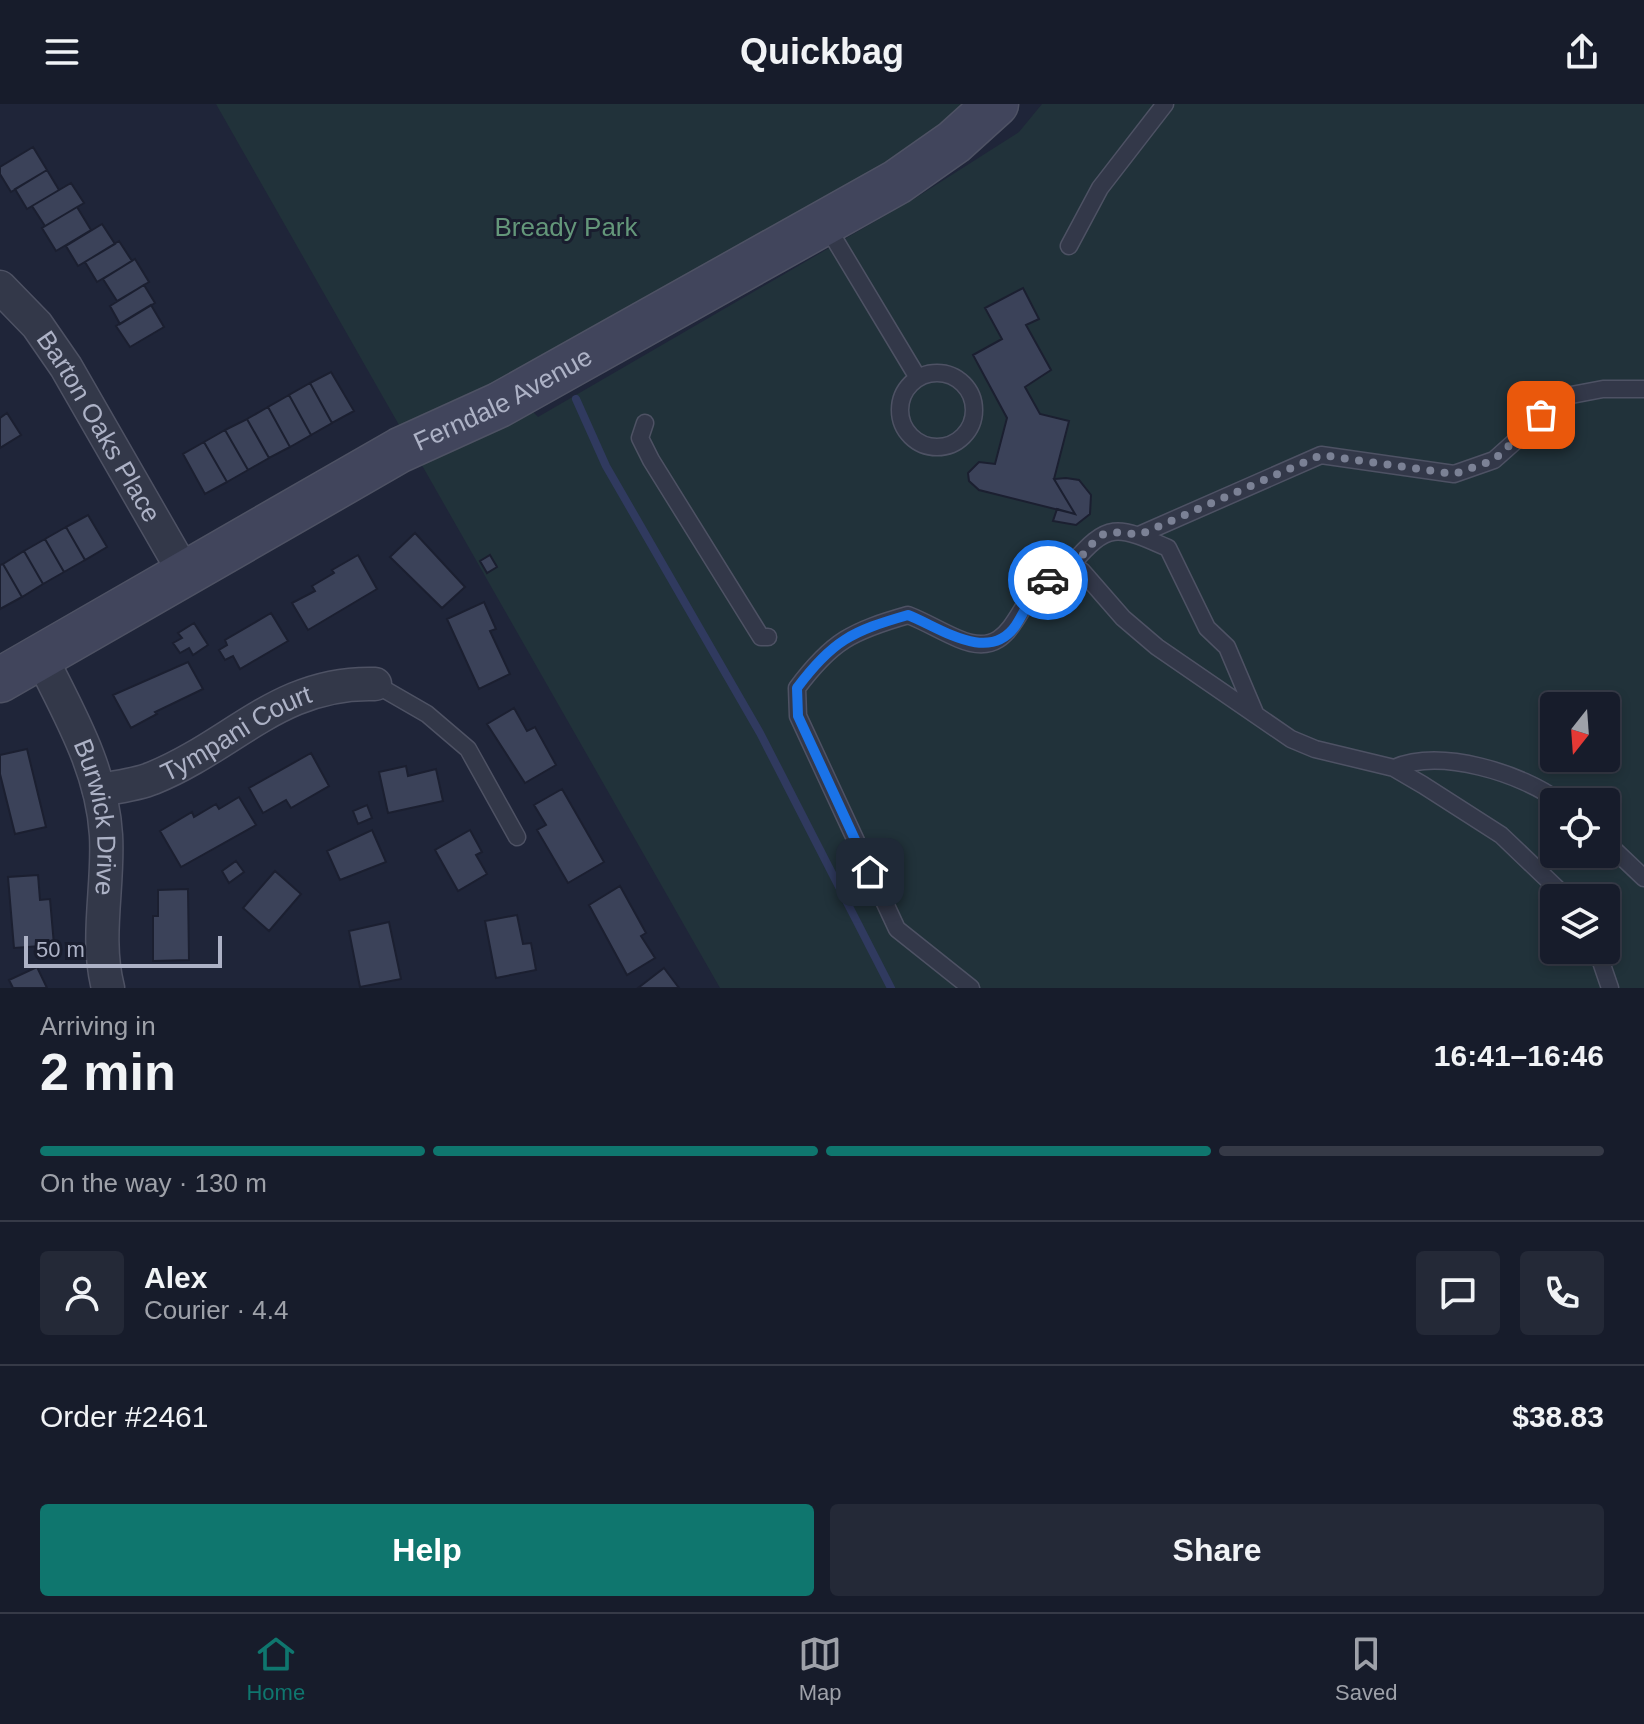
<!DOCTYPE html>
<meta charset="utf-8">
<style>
:root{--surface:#171c2b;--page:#242937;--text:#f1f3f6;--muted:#9ea1a9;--line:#363a47;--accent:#0f766e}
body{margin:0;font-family:Arial,sans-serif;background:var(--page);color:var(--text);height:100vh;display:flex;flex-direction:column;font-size:30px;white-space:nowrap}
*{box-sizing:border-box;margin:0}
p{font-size:26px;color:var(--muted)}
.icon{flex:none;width:44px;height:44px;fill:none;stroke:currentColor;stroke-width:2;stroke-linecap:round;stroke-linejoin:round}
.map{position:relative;height:884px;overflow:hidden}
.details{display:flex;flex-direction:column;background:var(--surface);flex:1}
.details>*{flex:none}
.needle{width:52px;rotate:197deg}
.buttons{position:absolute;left:1540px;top:588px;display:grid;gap:16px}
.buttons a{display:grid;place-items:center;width:80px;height:80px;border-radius:8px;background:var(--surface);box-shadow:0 4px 12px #0003,0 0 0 2px var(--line);font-size:40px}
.scale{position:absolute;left:24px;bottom:20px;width:198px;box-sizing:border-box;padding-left:8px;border:4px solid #adb2c6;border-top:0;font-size:22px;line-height:28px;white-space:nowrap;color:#adb2c6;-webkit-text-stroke:6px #191d2e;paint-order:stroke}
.pin{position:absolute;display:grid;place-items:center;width:68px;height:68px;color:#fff;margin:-34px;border-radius:16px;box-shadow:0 4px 12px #0006}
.courier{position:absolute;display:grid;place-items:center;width:80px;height:80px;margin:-40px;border:6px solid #1a73e8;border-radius:50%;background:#fff;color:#222;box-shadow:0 2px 10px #0007}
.head em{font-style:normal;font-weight:700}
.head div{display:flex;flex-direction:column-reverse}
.head{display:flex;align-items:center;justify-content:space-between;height:136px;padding:0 40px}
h1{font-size:52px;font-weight:700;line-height:60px}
.bar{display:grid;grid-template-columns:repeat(4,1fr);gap:12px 8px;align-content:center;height:96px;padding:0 40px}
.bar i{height:10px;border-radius:6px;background:var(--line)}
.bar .current{background:var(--accent)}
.bar p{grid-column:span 4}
.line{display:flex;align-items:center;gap:20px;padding:0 40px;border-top:2px solid var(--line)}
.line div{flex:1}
.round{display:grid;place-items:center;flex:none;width:84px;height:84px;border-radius:8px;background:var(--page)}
.action{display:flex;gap:16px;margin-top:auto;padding:16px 40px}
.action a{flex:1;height:92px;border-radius:8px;background:var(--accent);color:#fff;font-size:32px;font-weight:700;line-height:92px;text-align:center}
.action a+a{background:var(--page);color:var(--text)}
header{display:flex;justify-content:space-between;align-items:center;height:104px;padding:0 40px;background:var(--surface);font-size:36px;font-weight:700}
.dock{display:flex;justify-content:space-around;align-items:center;height:112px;border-top:2px solid var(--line);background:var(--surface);font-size:22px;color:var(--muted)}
.dock a{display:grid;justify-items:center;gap:4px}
.dock .current{color:var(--accent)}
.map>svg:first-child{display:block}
.green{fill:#21323a;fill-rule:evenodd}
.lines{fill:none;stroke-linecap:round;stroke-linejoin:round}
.stream{stroke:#303a5f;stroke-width:8}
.building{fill:#3b4259;stroke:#1b1f30;stroke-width:2}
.lane-casing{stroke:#4e5264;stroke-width:19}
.street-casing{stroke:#4e5264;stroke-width:35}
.secondary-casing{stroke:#4e5264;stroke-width:47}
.lane{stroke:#333849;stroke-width:16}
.street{stroke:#333849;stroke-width:32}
.secondary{stroke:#41455c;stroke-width:44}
.done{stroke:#7b8195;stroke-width:8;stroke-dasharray:0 14.4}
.route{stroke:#1a73e8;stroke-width:10}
.labels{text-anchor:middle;stroke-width:6;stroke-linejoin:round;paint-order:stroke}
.park-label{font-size:26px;fill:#64977a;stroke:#191d2e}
.street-label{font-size:26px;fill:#adb2c6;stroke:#191d2e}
</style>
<header><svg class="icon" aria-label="menu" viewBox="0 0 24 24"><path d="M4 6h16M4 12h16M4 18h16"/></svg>Quickbag<svg class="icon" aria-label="share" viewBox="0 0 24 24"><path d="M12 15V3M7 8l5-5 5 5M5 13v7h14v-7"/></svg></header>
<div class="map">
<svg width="1644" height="884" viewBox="0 0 1644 884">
<rect width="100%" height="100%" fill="#1f2539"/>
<!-- green -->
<path class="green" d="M216 0H995L518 292 538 313 917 93 1019 28 1042 0H1644V884H720ZM1554 602H1606V654H1554ZM1554 698H1606V750H1554ZM1554 794H1606V846H1554Z"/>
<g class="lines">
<!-- stream -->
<path class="stream" d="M576 295 606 362 760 629 891 884"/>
</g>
<!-- building -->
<path class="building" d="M33 43 47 66 11 88 0 70V63Z
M47 66 59 86 27 105 15 85Z
M71 79 84 99 45 122 32 102Z
M77 103 91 126 56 147 42 124Z
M102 120 115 140 78 162 66 142Z
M119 137 132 157 97 178 85 158Z
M135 155 149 178 117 197 103 175Z
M144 181 155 199 120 220 110 202Z
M1023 184 1039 215 1026 221 1051 266 1025 283 1040 310 1069 317 1054 375 1075 410 979 386 969 377 968 369 979 358 995 360 1007 314 973 251 1002 235 985 204Z
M151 201 164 223 130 243 116 222Z
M331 268 354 307 332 319 310 279Z
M310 279 332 319 311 331 289 291Z
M289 291 311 331 290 343 268 303Z
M268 303 290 343 269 354 247 315Z
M7 309 21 331 0 344V314Z
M247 315 269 354 248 366 225 326Z
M225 326 248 366 227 378 204 338Z
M204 338 227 378 205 390 183 350Z
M1066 374 1079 376 1091 391 1090 410 1076 421 1053 417 1057 405 1075 410 1054 375Z
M88 411 107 443 85 456 66 423Z
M66 423 85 456 64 468 45 435Z
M415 429 465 483 442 504 390 453Z
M45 435 64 468 43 480 24 447Z
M24 447 43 480 22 493 3 460Z
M358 451 377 485 308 526 292 499 315 487 312 482 334 469 332 466Z
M490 451 497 463 487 469 480 457Z
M3 460 22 493 0 505V461Z
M484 498 496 525 490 527 510 570 479 585 447 515Z
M271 509 288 537 240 565 233 552 225 556 219 546 227 541 225 536Z
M194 519 208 541 193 551 189 544 180 549 173 539 182 534 178 529Z
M188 558 203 585 155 608 157 610 131 624 113 591Z
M514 604 527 627 535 623 556 661 525 679 487 620Z
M27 645 46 723 15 730 0 670V651Z
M311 649 329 682 291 704 286 696 263 709 249 684Z
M406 662 408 672 436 665 443 697 388 709 379 668Z
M562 685 604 758 568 779 537 726 546 721 534 701Z
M239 693 256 721 181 763 160 727 192 708 194 713 216 700 219 705Z
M367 701 372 714 358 720 353 707Z
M372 726 386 758 340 776 327 747Z
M470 726 482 748 476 751 487 770 458 787 435 746Z
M236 757 244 768 229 779 222 767Z
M275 767 301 790 269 827 243 804Z
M38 771 40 796 50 795 54 841 14 844 8 773Z
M620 782 646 829 641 832 655 854 627 871 589 801Z
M188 785 189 856 153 857V812H158V786Z
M517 811 523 840 531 839 536 866 496 874 485 817Z
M389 818 401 875 360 883 349 827Z
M37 863 47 884H13L9 876Z
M664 864 679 884H638Z"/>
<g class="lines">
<defs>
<path id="lane" d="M826 121 918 274
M1069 142 1100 84 1165 0
M900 306a37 37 0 1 1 74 0a37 37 0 1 1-74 0Z
M645 319 640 334 651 356 761 533H768
M1139 431 1321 351 1454 370 1494 356 1566 292 1603 285H1644
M375 580 427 610 468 645 517 733
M1255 609 1227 543 1207 524 1168 444C1116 421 1108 418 1071 461L1082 467 1123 514 1157 543 1291 635 1315 645 1394 664 1423 681 1501 731 1567 794
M1394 664C1441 644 1521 669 1560 698
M1606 738 1644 774
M1597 846 1610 884
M971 884 897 825 798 612 797 584C832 537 852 527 908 511 926 518 942 528 959 535 1006 555 1013 513 1035 487 1044 476 1058 469 1071 461"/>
<g id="street">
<path id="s1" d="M0 183 37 221 66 263 185 470"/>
<path id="s2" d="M41 553C69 610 102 665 106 731 109 782 95 834 108 884"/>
<path id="s3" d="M99 686C117 683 136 681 153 674 234 641 280 577 375 580"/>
</g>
<g id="secondary">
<path id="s4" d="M0 576 400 346 499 301 897 78 954 38 996 0"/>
</g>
</defs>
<!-- lane casing -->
<use href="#lane" class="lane-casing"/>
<!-- street casing -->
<use href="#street" class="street-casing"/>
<!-- secondary casing -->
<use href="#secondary" class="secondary-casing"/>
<!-- lane -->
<use href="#lane" class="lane"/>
<!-- street -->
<use href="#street" class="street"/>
<!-- secondary -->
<use href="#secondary" class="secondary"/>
</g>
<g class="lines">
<!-- done -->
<path class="done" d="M1048 476C1055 470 1063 467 1070 462 1103 437 1088 422 1139 431L1321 351 1454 370 1494 356 1541 311"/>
<!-- route -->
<path class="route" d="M870 768 798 612 797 584C832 537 852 527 908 511 939 523 989 561 1016 521 1027 504 1031 489 1048 476"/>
</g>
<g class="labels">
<!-- park labels -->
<g class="park-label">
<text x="566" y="132">Bready Park</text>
</g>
<!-- street labels -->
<g class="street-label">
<text dy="9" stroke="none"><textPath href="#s4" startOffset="576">Ferndale Avenue</textPath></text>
<text dy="9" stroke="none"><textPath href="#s1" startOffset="172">Barton Oaks Place</textPath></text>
<text dy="9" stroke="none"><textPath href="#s3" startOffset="150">Tympani Court</textPath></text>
<text dy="9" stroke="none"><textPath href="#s2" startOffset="172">Burwick Drive</textPath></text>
</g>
</g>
</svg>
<div class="buttons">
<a><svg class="needle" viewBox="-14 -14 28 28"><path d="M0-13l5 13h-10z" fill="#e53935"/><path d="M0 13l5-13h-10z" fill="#9ea1a9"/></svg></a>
<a><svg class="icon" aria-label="locate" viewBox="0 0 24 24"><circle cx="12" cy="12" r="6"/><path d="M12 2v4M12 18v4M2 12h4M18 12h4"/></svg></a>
<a><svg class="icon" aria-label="layers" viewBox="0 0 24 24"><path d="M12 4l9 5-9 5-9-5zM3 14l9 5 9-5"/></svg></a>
</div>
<div class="scale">50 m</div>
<div class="pin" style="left:1541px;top:311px;background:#ea580c"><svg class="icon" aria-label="bag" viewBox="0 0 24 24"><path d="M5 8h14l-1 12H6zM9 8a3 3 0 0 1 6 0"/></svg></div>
<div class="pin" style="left:870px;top:768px;background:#1f2937"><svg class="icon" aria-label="home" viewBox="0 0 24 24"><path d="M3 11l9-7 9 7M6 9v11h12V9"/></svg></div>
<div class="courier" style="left:1048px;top:476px"><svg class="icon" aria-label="car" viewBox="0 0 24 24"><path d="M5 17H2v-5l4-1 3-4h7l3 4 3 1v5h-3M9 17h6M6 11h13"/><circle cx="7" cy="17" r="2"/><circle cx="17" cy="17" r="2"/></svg></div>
</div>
<section class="details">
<div class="head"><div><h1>2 min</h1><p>Arriving in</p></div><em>16:41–16:46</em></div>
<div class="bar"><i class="current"></i><i class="current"></i><i class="current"></i><i></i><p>On the way · 130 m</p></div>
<div class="line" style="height:144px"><a class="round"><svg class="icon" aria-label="person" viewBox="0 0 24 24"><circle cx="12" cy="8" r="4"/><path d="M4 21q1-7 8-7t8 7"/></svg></a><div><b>Alex</b><p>Courier · 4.4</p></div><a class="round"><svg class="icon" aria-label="chat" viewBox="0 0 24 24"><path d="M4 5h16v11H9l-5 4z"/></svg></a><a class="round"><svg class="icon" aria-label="phone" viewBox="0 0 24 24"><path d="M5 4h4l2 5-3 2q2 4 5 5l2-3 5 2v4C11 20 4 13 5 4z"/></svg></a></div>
<div class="line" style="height:104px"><div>Order #2461</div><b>$38.83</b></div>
<div class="action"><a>Help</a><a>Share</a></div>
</section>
<nav class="dock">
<a class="current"><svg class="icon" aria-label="home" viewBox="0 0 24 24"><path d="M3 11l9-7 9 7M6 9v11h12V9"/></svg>Home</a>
<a><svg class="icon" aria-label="map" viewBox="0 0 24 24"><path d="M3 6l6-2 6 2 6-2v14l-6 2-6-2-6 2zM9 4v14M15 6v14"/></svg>Map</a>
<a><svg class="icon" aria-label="saved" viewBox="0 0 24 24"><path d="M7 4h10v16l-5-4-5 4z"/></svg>Saved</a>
</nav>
